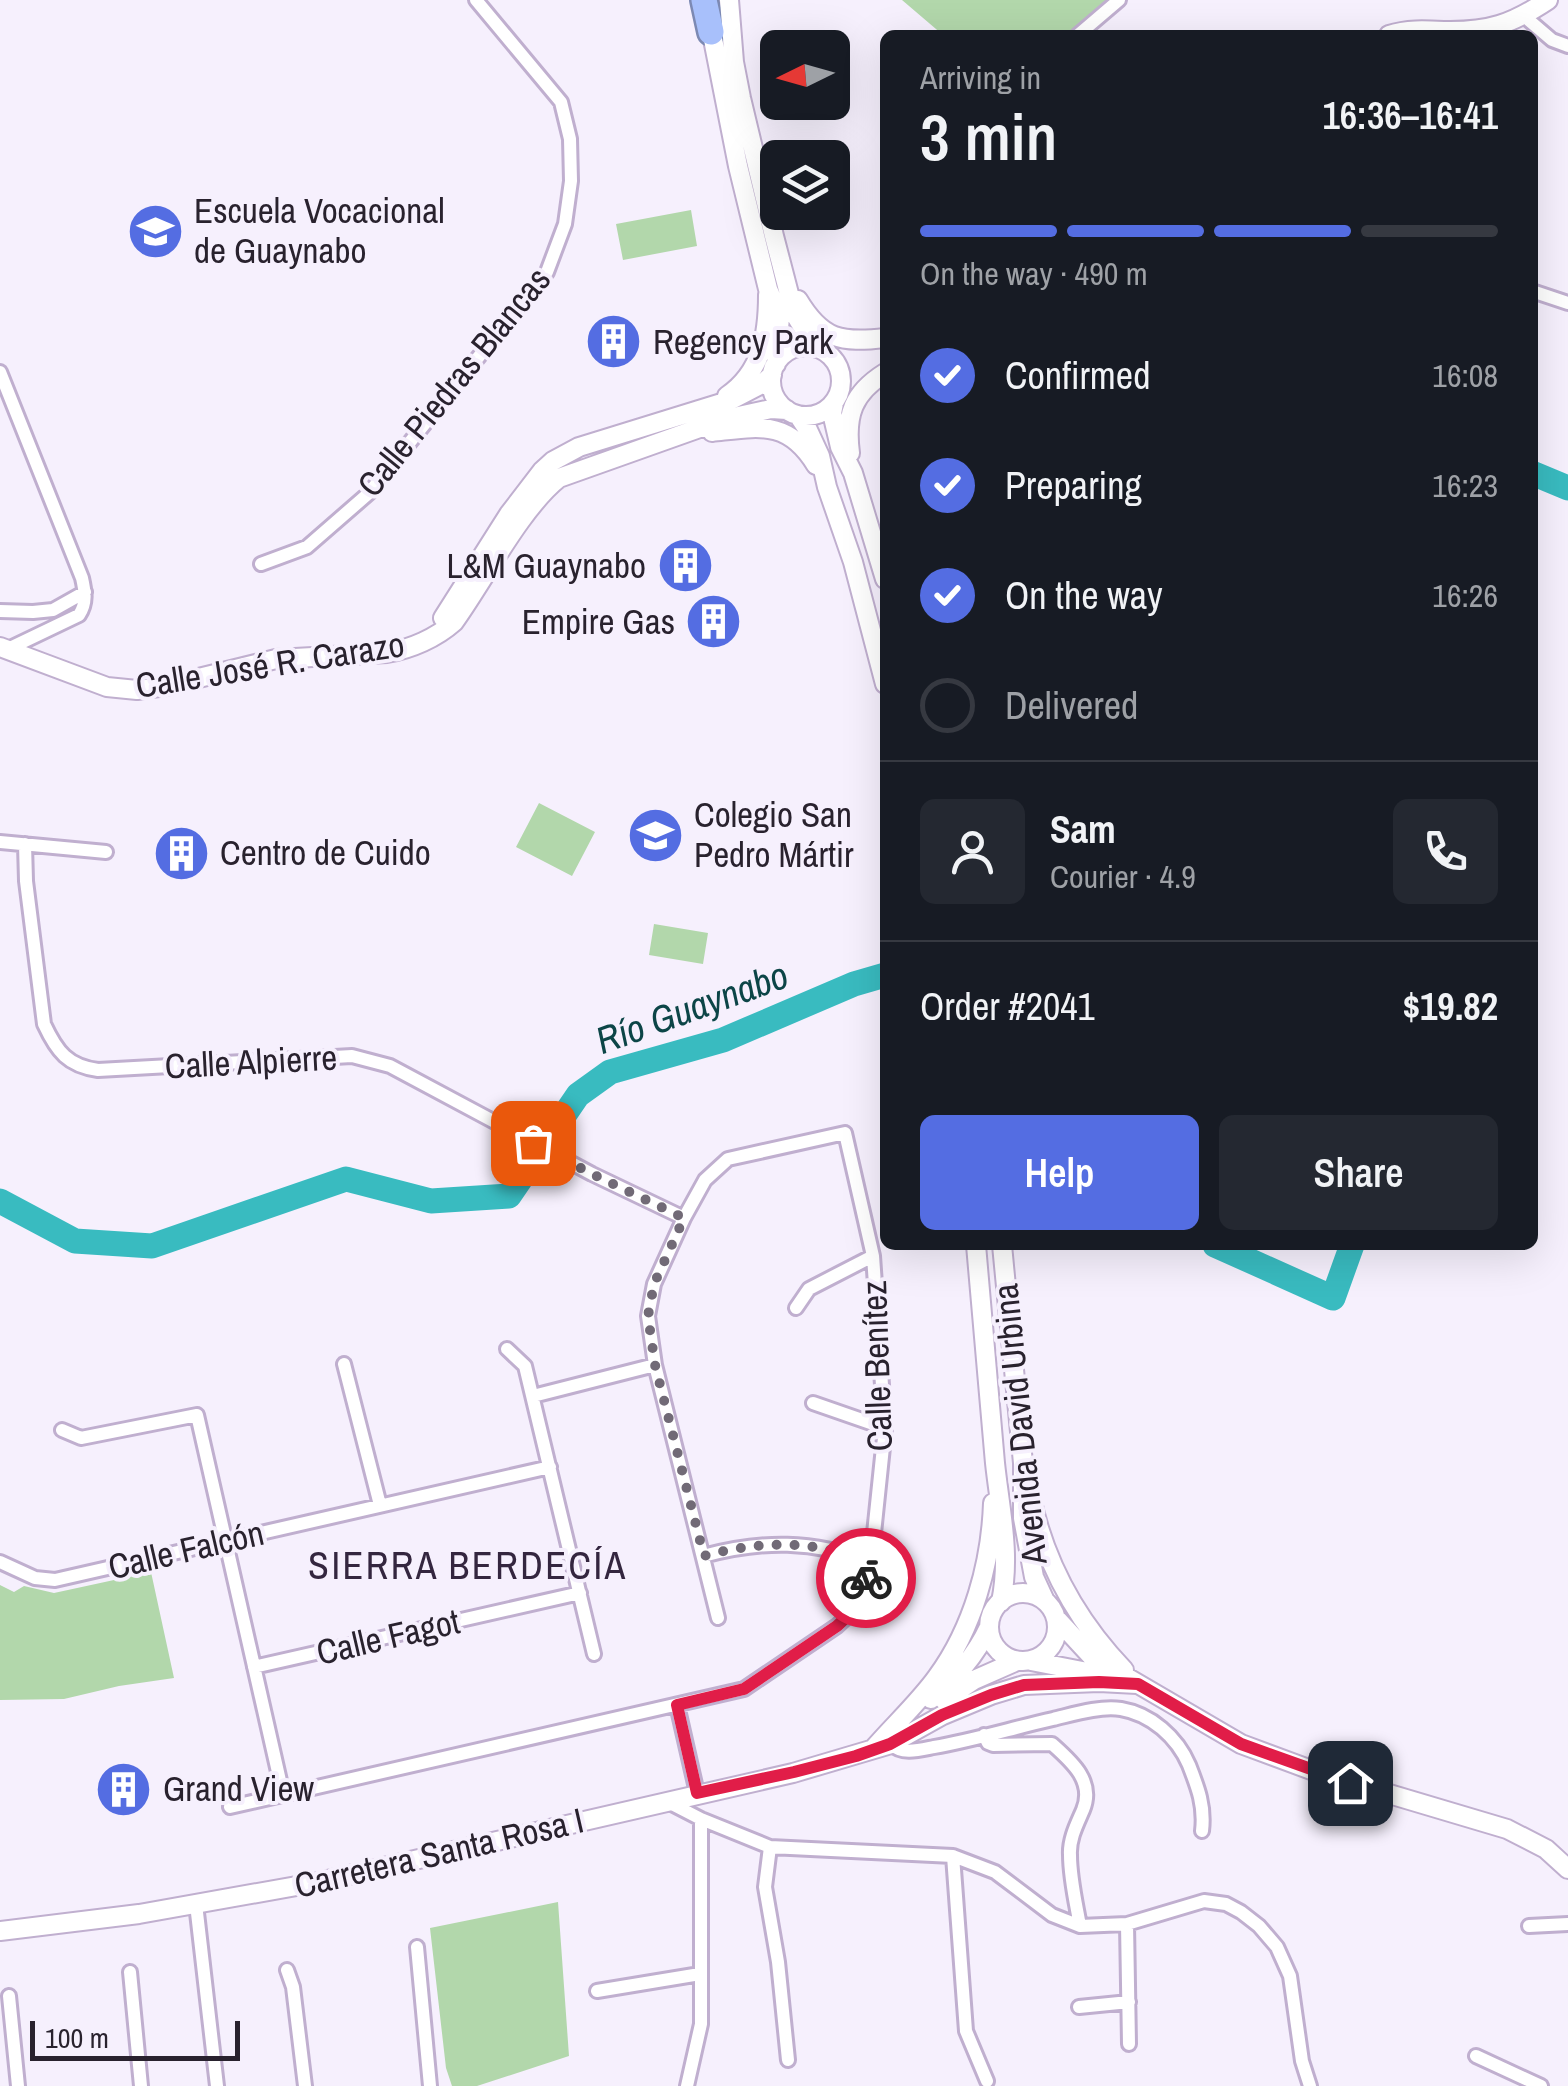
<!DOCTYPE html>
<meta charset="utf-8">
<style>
:root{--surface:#171b24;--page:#242831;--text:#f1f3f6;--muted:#9ea1a6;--line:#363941;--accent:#546de2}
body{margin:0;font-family:"Archivo Narrow",sans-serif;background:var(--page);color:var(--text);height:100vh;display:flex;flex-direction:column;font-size:38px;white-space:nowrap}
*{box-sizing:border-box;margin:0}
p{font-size:32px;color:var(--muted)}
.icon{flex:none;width:55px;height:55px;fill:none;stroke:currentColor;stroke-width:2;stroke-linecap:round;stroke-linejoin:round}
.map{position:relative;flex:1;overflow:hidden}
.drawer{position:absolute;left:880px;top:30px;width:658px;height:1220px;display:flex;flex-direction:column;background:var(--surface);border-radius:15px;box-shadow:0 10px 40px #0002}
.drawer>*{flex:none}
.needle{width:65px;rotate:265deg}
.tools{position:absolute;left:760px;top:30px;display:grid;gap:20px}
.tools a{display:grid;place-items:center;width:90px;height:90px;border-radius:15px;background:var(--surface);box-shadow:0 10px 40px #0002;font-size:50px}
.scale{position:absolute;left:30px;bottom:25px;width:210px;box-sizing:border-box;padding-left:10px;border:5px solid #29222e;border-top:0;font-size:28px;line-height:35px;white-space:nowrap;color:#29222e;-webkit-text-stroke:8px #f6f0fd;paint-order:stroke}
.pin{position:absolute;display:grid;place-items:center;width:85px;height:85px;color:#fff;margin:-42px;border-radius:20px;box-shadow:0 5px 15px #0006}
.courier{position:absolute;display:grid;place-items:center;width:100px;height:100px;margin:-50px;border:8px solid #e11d48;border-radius:50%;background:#fff;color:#222;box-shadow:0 2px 12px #0007}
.headline em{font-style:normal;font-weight:600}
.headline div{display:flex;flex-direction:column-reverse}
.headline{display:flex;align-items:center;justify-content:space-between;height:170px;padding:0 40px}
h1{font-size:65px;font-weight:600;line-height:75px}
.bar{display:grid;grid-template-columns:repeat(4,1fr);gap:15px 10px;align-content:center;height:120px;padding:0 40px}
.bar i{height:12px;border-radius:8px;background:var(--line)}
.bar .current{background:var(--accent)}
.bar p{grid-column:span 4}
.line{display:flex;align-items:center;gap:25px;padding:0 40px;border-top:2px solid var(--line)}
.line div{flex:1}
.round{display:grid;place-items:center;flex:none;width:105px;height:105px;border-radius:15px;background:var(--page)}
ol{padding:0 40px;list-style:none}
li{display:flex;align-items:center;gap:30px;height:110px}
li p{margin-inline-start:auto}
li .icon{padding:10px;border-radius:50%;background:var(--accent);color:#fff;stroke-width:4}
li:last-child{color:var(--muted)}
li i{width:55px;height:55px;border:5px solid var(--line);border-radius:50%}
.button{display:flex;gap:20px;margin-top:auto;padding:20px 40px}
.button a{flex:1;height:115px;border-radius:15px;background:var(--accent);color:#fff;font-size:40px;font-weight:600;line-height:115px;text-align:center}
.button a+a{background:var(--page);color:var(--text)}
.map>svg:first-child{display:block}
.green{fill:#b2d7ab}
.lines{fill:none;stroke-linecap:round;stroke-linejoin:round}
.river{stroke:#39bbc0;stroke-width:25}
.street-casing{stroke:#c0afcf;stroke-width:18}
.secondary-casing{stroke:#c0afcf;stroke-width:22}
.highway-casing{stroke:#7c89b3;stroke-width:30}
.street{stroke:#fff;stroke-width:12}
.secondary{stroke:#fff;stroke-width:18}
.highway{stroke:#a8c0fb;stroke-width:25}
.done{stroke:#716a76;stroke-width:10;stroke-dasharray:0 18}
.route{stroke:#e11d48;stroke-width:12}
.labels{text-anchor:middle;stroke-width:8;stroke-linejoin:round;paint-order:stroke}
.poi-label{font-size:35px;fill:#29222e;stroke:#f6f0fd;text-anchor:start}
.street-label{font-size:35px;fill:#29222e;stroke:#f6f0fd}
.water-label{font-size:38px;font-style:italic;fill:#0c4547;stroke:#f6f0fd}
.neighbourhood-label{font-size:38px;letter-spacing:2.5px;fill:#34263f;stroke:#f6f0fd}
</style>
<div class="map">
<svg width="1568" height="2086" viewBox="0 0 1568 2086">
<rect width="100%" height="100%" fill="#f6f0fd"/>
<!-- green -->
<path class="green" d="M902 0H1109L1069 35H943Z
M691 210 697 246 623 260 616 224Z
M539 803 595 832 572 876 516 847Z
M654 924 708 933 703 964 649 955Z
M151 1572 174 1678 119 1686 64 1699 0 1700V1585L14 1592 24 1586 54 1593Z
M558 1902 569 2056 477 2086H452L446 2068 430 1928Z"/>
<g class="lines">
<!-- river -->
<path class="river" d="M1532 473 1568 488
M0 1201 75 1241 152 1246 346 1179 431 1201 509 1196 578 1095 610 1072 723 1040 854 984 885 975
M1215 1245 1333 1298 1352 1245"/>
<defs>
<path id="street" d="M1524 16 1552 40 1568 46
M1078 35 1119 0
M1532 291 1568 303
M0 372 82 578C85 591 87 603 79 615L8 649
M261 564 307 547 369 493 547 272 565 224 571 181 570 139 561 102 476 0
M0 611 33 612 53 610 85 592
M0 842 106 852
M25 844 26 881 44 1024C57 1052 68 1066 98 1070L352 1056 390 1066 592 1174 684 1218
M796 1308 809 1289 873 1256
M507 1349 525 1366 594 1654
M344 1364 380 1505
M533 1396 655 1365
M813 1403 885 1428
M62 1430 81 1438 197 1415 283 1794
M703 1556C762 1540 813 1540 871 1562
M0 1562 35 1578 55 1580 550 1467
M254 1667 580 1593
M677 1705 697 1793
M984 1735 988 1743 993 1745 1052 1744C1071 1761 1095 1781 1083 1810 1077 1824 1069 1839 1070 1855 1070 1879 1076 1903 1080 1926
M891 1744C902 1755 919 1750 934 1747 974 1740 1013 1728 1053 1719 1074 1714 1099 1706 1121 1709 1151 1714 1177 1737 1189 1765 1198 1788 1205 1806 1202 1831
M668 1802 701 1819 770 1847 953 1856 995 1872 1052 1915 1080 1926 1127 1924 1204 1901 1226 1904 1241 1912 1259 1926 1277 1947 1290 1976 1302 2061 1310 2086
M230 1807 744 1689 837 1626 853 1611 859 1600 871 1562 885 1428 873 1256 845 1133 728 1159 705 1180 684 1218 654 1284 648 1316 655 1365 718 1618
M770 1847 765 1887 778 1962 788 2060
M953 1856 966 2031 987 2081
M196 1904 217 2086
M1127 1924 1129 2044
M1529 1926 1568 1924
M417 1947 430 2086
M287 1970 293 1987 305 2086
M130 1972 141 2086
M597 1991 700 1974
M9 1996 18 2086
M1079 2007 1129 2002
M1476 2056 1541 2086
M687 2086 701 2024V1819"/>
<path id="secondary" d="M729 0 734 62 741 98 774 236 794 313 815 347
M710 24 738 166 768 289 780 317 776 364
M1389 35C1407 29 1425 30 1444 31 1489 32 1512 24 1548 0
M798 300C822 340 841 343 885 338
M771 381a35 35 0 1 1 70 0a35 35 0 1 1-70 0Z
M727 396C762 372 768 334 768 295
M834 403 832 413 840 447 853 473 885 579
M798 415 808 430 820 456 827 487 853 562 885 684
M712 432C759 427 788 419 816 465
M850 453C845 415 853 393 885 373
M443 618 509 514 542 471 553 461 579 447 731 400 762 384 772 375
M0 647 107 687 137 690 166 686 276 659 387 653C411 649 436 638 454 622 485 579 520 509 559 478L725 419 771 409 787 410
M976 1245C982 1317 988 1390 995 1463 1000 1510 1011 1554 1001 1602
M1002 1245 1023 1463V1518L1034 1577 1045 1601
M1030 1493C1044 1562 1075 1619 1124 1670
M989 1627a34 34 0 1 1 68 0a34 34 0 1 1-68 0Z
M1056 1618 1092 1657 1241 1744 1322 1774 1507 1829 1546 1849 1568 1869
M1031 1661 1103 1675
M931 1699C956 1677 975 1657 989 1627
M944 1700 974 1680 1017 1661
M875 1747C895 1724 919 1702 937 1677 973 1628 991 1563 993 1503
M0 1931 139 1914 319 1882 793 1773 891 1744 943 1715 991 1695 1024 1685 1099 1682 1137 1684"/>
<path id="highway" d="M704 0 711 32"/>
</defs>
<!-- street casing -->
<use href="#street" class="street-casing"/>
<!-- secondary casing -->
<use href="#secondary" class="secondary-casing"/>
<!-- highway casing -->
<use href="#highway" class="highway-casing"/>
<!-- street -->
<use href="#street" class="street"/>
<!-- secondary -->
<use href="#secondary" class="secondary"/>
<!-- highway -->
<use href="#highway" class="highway"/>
</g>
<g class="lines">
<!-- done -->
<path class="done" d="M533 1143 592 1174 684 1218 654 1284 648 1316 655 1365 704 1556C763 1540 813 1540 870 1562L866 1578"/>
<!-- route -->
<path class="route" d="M866 1578 859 1600 853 1611 837 1626 744 1689 677 1705 697 1793 794 1772 856 1756 890 1744 942 1715 991 1695 1024 1685 1099 1682 1138 1684 1241 1744 1350 1783"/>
</g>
<!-- icons -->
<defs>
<symbol id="school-disc" viewBox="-11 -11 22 22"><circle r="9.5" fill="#546de2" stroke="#f6f0fd"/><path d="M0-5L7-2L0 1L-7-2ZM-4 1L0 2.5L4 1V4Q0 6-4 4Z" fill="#fff"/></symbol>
<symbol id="building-disc" viewBox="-11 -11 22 22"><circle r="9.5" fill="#546de2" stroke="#f6f0fd"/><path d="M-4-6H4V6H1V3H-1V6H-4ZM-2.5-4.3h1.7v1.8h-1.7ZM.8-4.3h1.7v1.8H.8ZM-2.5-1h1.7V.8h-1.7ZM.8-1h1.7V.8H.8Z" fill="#fff"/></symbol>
<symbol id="university-disc" viewBox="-11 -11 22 22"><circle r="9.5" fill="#546de2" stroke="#f6f0fd"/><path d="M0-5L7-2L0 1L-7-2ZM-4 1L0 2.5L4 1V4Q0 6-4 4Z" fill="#fff"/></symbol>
</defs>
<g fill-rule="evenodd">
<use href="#school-disc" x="124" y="200" width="63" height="63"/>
<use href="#building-disc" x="582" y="310" width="63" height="63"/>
<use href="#building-disc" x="654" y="534" width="63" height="63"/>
<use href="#building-disc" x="682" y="590" width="63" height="63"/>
<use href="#university-disc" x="624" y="804" width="63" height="63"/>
<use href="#building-disc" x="150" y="822" width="63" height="63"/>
<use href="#building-disc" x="92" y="1758" width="63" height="63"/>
</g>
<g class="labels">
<!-- poi labels -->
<g class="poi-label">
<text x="194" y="223">Escuela Vocacional<tspan x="194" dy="40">de Guaynabo</tspan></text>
<text x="653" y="354">Regency Park</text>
<text x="646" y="578" text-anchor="end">L&amp;M Guaynabo</text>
<text x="675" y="634" text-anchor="end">Empire Gas</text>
<text x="694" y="827">Colegio San<tspan x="694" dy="40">Pedro Mártir</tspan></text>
<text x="220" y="865">Centro de Cuido</text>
<text x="163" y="1801">Grand View</text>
</g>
<!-- street labels -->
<g class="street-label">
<text transform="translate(454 382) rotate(-51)" y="12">Calle Piedras Blancas</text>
<text transform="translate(270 665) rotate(-9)" y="12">Calle José R. Carazo</text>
<text transform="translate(251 1062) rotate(-3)" y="12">Calle Alpierre</text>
<text transform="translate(877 1366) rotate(-92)" y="12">Calle Benítez</text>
<text transform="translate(1020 1424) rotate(-96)" y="12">Avenida David Urbina</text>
<text transform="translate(186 1550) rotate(-13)" y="12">Calle Falcón</text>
<text transform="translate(388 1637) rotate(-13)" y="12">Calle Fagot</text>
<text transform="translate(439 1853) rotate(-13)" y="12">Carretera Santa Rosa I</text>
</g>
<!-- water labels -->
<g class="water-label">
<text transform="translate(692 1008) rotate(-20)" y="13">Río Guaynabo</text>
</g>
<!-- neighbourhood labels -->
<g class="neighbourhood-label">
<text x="468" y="1579">SIERRA BERDECÍA</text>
</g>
</g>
</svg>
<div class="tools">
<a><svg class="needle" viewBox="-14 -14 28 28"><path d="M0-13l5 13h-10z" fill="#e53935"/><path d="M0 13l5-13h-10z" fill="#9ea1a6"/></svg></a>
<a><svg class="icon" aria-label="layers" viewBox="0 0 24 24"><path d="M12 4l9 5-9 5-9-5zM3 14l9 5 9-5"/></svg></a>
</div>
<div class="scale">100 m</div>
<div class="pin" style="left:533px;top:1143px;background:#ea580c"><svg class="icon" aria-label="bag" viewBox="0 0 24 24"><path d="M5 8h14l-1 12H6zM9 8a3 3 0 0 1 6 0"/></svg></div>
<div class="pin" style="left:1350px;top:1783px;background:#1f2937"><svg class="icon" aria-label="home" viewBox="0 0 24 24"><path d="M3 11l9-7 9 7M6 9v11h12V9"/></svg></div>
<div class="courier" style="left:866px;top:1578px"><svg class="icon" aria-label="bike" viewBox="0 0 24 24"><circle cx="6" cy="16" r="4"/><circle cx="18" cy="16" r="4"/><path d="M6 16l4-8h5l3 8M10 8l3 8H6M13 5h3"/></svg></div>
<section class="drawer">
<div class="headline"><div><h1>3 min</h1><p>Arriving in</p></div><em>16:36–16:41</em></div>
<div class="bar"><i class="current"></i><i class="current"></i><i class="current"></i><i></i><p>On the way · 490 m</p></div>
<ol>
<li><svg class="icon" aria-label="check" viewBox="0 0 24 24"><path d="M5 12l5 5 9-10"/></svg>Confirmed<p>16:08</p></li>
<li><svg class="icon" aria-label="check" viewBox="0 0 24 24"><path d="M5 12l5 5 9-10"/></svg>Preparing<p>16:23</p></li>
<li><svg class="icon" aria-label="check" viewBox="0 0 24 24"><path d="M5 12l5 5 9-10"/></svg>On the way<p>16:26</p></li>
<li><i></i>Delivered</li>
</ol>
<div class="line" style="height:180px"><a class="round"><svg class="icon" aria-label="person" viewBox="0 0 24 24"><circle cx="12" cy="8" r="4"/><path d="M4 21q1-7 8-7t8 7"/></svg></a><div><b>Sam</b><p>Courier · 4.9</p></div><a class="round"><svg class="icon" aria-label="phone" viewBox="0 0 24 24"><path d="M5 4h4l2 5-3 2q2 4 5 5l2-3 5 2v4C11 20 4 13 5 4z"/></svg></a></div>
<div class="line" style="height:130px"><div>Order #2041</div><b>$19.82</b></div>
<div class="button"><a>Help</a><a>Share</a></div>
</section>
</div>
